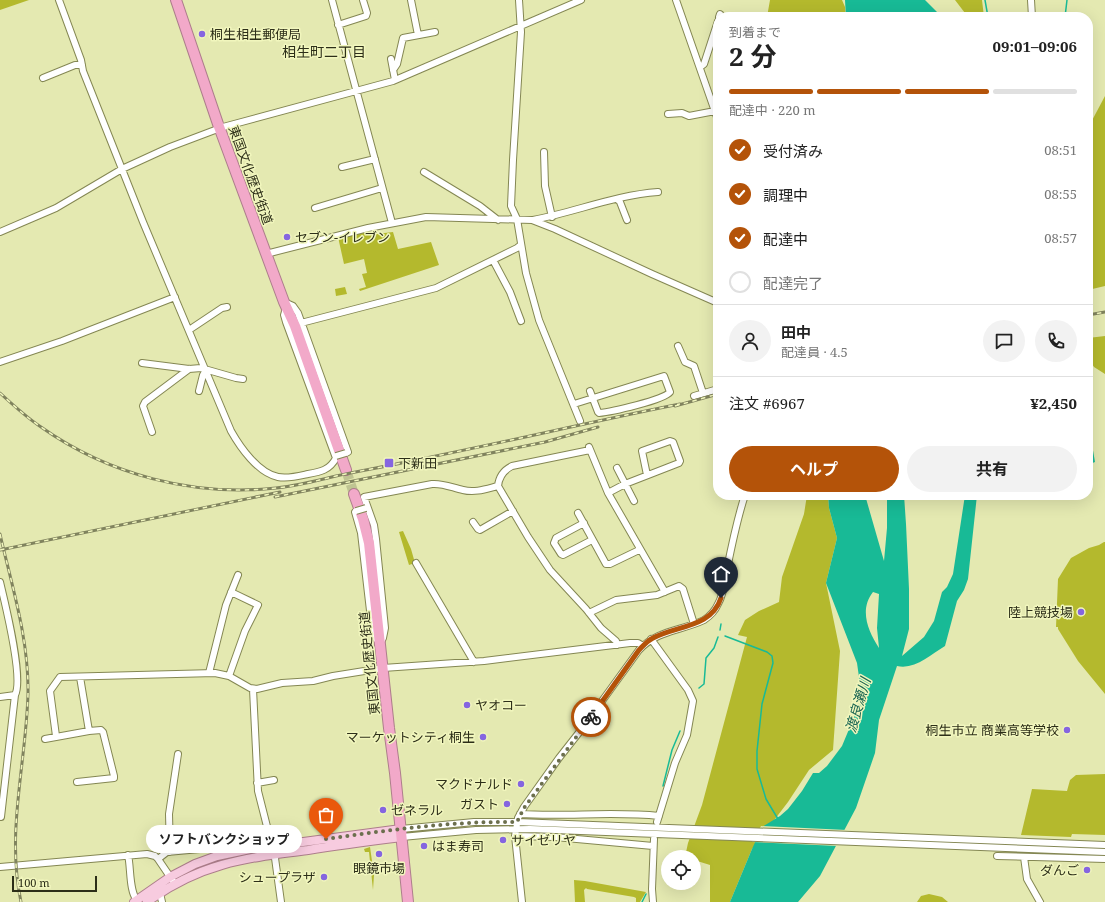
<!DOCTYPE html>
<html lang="ja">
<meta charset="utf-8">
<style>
:root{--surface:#fff;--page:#f2f2f2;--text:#222;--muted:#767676;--line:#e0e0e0;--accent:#b45309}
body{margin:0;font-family:"Noto Serif","Noto Sans JP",serif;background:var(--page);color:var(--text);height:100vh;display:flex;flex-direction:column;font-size:15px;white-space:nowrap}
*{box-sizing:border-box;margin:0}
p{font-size:13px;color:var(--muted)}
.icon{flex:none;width:22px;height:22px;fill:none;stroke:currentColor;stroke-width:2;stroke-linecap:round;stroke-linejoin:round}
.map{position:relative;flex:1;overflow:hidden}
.sheet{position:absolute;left:713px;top:12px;width:380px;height:488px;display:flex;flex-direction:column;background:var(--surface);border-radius:16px;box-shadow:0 4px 16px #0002}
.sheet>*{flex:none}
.fabs{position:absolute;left:661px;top:850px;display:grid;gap:8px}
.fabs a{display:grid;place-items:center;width:40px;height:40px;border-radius:50%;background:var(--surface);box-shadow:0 4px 16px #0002;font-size:20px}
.scale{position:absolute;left:12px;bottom:10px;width:85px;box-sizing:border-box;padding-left:4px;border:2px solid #2c2e18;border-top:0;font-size:11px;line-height:14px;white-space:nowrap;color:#2c2e18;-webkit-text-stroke:3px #f1f6bd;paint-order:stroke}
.pin{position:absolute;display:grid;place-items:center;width:34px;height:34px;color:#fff;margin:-41px -17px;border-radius:50% 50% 50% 0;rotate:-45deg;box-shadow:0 0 4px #0007}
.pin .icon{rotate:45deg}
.courier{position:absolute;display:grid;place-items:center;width:40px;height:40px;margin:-20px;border:3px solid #b45309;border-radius:50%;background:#fff;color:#222;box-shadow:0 1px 5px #0007}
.bubble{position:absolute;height:28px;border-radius:14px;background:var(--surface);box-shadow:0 4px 16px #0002;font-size:13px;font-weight:700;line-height:28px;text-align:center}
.summary em{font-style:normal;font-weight:700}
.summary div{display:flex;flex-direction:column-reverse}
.summary{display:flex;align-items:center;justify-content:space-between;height:68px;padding:0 16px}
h1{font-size:26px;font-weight:700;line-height:30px}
.bar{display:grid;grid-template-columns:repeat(4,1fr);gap:6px 4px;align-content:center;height:48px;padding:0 16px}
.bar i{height:5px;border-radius:3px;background:var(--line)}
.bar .on{background:var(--accent)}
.bar p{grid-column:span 4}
.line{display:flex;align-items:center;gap:10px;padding:0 16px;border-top:1px solid var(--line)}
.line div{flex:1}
.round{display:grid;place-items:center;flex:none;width:42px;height:42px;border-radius:21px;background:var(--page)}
ol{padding:0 16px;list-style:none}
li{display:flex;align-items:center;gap:12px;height:44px}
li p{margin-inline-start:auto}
li .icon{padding:4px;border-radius:50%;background:var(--accent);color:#fff;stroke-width:4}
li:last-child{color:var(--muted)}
li i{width:22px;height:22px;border:2px solid var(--line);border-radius:50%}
.action{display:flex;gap:8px;margin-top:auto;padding:8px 16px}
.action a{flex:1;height:46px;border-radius:24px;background:var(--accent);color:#fff;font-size:16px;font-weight:700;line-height:46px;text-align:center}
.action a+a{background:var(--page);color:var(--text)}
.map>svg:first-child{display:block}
.green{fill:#b4b92d}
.water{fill:#18ba96;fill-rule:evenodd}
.pier{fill:#e4e9b1}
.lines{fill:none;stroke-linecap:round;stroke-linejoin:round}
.stream{stroke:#18ba96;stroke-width:1.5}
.highway-tunnel{stroke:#bfc492;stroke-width:10;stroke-dasharray:10 5;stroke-linecap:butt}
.minor-casing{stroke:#848753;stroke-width:8}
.major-casing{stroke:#ad7e8b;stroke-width:10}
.highway-casing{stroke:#ad7e8b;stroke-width:12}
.minor{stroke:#fff;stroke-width:6}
.major{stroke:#f7cbdf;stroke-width:8}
.highway{stroke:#f2a9c9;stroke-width:10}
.rail-casing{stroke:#80835e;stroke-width:3}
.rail{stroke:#f1f6bd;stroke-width:1.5;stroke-dasharray:4.5;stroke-linecap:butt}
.minor-bridge-casing{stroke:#848753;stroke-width:8;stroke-linecap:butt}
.minor-bridge{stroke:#fff;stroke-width:6}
.done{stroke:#6c6f4e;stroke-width:4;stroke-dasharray:0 7.2}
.route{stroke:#b45309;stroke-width:5}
.poi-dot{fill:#8565e0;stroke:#f1f6bd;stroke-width:1.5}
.labels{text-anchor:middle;stroke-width:3;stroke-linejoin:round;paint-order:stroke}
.poi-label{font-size:13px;fill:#2c2e18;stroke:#f1f6bd;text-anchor:start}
.street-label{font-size:13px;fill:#2c2e18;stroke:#f1f6bd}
.neighbourhood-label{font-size:14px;fill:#2c2e18;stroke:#f1f6bd}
.water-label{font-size:14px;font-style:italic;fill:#196451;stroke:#f1f6bd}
</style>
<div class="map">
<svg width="1105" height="902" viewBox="0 0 1105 902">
<rect width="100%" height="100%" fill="#e4e9b1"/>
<!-- green -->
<path class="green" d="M0 0H29L0 10Z
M770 0H842L845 7 846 17H767Z
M955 0H982L984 17H968Z
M1105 96V286L1088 290V128Z
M366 230 368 235 393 232 398 249 431 242 439 265 360 291 359 289 366 287 362 274 367 273 364 259 344 264 338 237Z
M345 287 347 294 336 296 335 289Z
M1105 336V374L1094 367 1088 358V338Z
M807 495H828L829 508 837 538 826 583 840 651 833 750 809 770 788 802 752 849 730 902H710V865L694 860V857H685L688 843 702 805 747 637 738 635 745 620 759 611 779 602 782 577 804 514Z
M403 531 411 549 415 563 409 565 399 532Z
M1104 542H1105V694L1078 661 1058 629V627H1056L1058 579 1071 558 1089 548 1099 545Z
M1105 774V835L1072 834 1071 837 1021 835 1032 789 1067 791 1070 780 1076 775Z
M370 847 374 875 373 890 369 852H365L364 849Z
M574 880 585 881 646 892 640 902H636V898L634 897 587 889 586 888 584 890 585 902H575Z
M929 894 942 897 948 902H917L921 896Z"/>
<!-- water -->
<path class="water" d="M845 0H925L942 17H920L913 15V17H846Z
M1088 421 1095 462 1090 464 1088 454Z
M828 495H865L884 561 887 528V495H904L906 524 909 589V629L902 656 924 637 934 621 942 592 947 587 953 574 965 495H977L968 579 964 590 957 601 945 646C930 655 915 670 897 666L879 720 875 753 856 808 820 876 798 902H730L752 849 762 827 780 816 788 809 802 791 813 773H819L827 766 842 746 862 698 857 663 826 583 837 538 829 508ZM873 592 879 594 877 628 879 648C868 631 859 610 873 592Z"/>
<!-- pier -->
<path class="pier" d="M761 826 847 830 838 846 752 842Z"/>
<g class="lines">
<!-- stream -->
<path class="stream" d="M985 0 988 17
M1065 17 1067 0
M720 630 721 624
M725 636 767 652 772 656 773 663 762 704 757 751V769L766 799 778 819
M699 688 704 684 706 658 714 648 718 637
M663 786 672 750 680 731
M642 902 646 894"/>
<!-- highway-tunnel -->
<path class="highway-tunnel" d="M346 470 354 494"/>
<defs>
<path id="minor" d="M59 0 81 60 83 71 143 222 231 431C240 447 258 473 278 477 288 479 299 476 308 474 320 472 330 470 336 458L286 322 284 315 286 308
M332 0 392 223
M411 0 418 35
M519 0 521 32 513 160 511 206 517 219 526 273 539 320 580 421
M676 0 718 120
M1031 0 1032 17
M719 17 720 14
M338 25 366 16 367 13 363 0
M391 59 395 80
M700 67 704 64 718 21
M393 70 397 64 403 38 435 32
M43 78 75 65H82
M668 114 682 113 689 116 715 111
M544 152 545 186 552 217
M342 167 375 159
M424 172 480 206 498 220
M617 199 620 202 627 220
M315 208 382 188
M533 220C575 212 616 195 658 192
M0 232 56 208 122 169 170 147 223 127 393 81 581 0
M266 254 368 228 426 217 532 220 555 229 652 274 718 303
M493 260 510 292 521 321
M284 302 293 306 298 313 348 452 346 453
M301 323 436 288 517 248 521 245
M189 330 222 308 227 307
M678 346 685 362 694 366 703 393
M0 362 62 341 175 297
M142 363 189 369 201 368 236 378 243 379
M199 391 203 375 206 370
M694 396 718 389
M574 404 664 376 670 392C664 400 611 412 599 413L598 412 590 391
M152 432 143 406 145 402 189 369
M589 447 608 493 665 592
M590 450 512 466C504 470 499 476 498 486L528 537 550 570 586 609 601 628 616 641 617 645
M617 468 634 501
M608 493 625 484 679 463 680 461 673 442 670 441 642 451 647 475
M356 511 355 512 361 533 372 628 375 637 380 644 383 638 385 628 376 539 374 525 364 497 432 484C443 483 453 488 463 490 475 493 486 489 498 486
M578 513 606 564H610L639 550
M473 522 478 529 480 530 513 511
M584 523 556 538 554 543 561 554 563 555 592 540
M416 563 474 662
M0 582C5 603 24 679 15 695L1 817
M589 613 616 600 657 595 679 586 683 589 694 624
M651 639 688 690 693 701 687 735 675 763 657 822
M209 673 226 605 238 575
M229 676 245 631 258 605 231 592
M253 689 258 791 275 858 281 902
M0 697 15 695
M56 736 50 691 60 677 215 673 229 676 250 688 257 689 282 683 313 681 333 676 383 668 484 661 630 643H638L643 646
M45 739 89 731
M77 782 114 778V776L103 732 101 730 89 731 80 677
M257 783 274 780
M520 814C566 817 613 811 659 816
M401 829 474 822H517L1105 845
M515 836 555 837 653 846
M402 837 476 830 530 829 1105 852
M170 852 169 814 178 754
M128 855C131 867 129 892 137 900
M997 856 1105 859
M1024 857 1027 879 1040 902
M158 859 167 852 211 848 214 849 222 855
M0 867 147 854 155 856 158 859 175 884
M160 893 162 902
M522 902 515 836 518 818 524 807 559 758 581 730 639 650C657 630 681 631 704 620 710 616 715 611 718 604 724 594 725 580 727 569 732 544 737 519 745 495
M653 902 652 889 654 839"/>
<path id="major" d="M134 902 170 877 195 864 217 856 250 849 401 829
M147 902C200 863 245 858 308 850 339 845 370 841 402 837"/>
<path id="highway" d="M176 0 218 124 284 302 295 326 346 470
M354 494 363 519 369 543 389 728 395 773 408 902"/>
</defs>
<!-- minor casing -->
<use href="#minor" class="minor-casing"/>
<!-- major casing -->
<use href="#major" class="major-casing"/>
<!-- highway casing -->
<use href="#highway" class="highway-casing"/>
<!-- minor -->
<use href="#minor" class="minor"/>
<!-- major -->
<use href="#major" class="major"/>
<!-- highway -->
<use href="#highway" class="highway"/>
<defs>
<path id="rail" d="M1088 315 1105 312
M0 393C13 405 26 417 41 427 109 475 194 497 276 488 296 486 316 481 336 476 359 471 383 467 406 462 498 444 589 422 680 404
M675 406 718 394
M275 497 545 442 598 427
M0 534C12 587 29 639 28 694 26 764 6 832 21 902
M0 550 280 492"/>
</defs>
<!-- rail casing -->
<use href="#rail" class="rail-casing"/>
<!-- rail -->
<use href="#rail" class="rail"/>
<defs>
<path id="minor-bridge" d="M336 456 346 453
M356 511 366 508"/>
</defs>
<!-- minor-bridge casing -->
<use href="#minor-bridge" class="minor-bridge-casing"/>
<!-- minor-bridge -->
<use href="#minor-bridge" class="minor-bridge"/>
</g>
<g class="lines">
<!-- done -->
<path class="done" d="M326 839C389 830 453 821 517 822L524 808 591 717"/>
<!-- route -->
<path class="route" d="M591 717 639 650C643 646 647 641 653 638 677 625 711 628 721 598"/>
</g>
<!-- markers -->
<g class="poi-dot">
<circle cx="202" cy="34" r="4"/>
<circle cx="287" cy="237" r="4"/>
<rect x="384" y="458" width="10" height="10" rx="2"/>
<circle cx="1081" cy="612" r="4"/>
<circle cx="467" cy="705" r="4"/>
<circle cx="1067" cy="730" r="4"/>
<circle cx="483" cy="737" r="4"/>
<circle cx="521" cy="784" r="4"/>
<circle cx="507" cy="804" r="4"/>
<circle cx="383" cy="810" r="4"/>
<circle cx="503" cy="840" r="4"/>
<circle cx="424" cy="846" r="4"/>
<circle cx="379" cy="854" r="4"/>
<circle cx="1087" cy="870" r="4"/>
<circle cx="324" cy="877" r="4"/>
</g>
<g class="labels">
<!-- poi labels -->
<g class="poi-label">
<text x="210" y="39">桐生相生郵便局</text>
<text x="295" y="242">セブン-イレブン</text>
<text x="398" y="468">下新田</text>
<text x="1073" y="617" text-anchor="end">陸上競技場</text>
<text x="475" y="710">ヤオコー</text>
<text x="1059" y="735" text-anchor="end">桐生市立 商業高等学校</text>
<text x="475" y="742" text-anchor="end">マーケットシティ桐生</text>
<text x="513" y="789" text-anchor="end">マクドナルド</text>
<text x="499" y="809" text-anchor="end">ガスト</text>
<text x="391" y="815">ゼネラル</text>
<text x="511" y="845">サイゼリヤ</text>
<text x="432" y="851">はま寿司</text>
<text x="379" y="873" text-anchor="middle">眼鏡市場</text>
<text x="1079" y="875" text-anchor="end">ダんご</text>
<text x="316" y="882" text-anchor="end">シュープラザ</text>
</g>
<!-- street labels -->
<g class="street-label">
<text transform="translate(251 175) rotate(70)" y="5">東国文化歴史街道</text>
<text transform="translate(369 663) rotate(-96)" y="5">東国文化歴史街道</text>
</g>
<!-- neighbourhood labels -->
<g class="neighbourhood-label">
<text x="324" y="57">相生町二丁目</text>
</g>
<!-- water labels -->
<g class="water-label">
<text transform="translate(858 705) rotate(-74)" y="5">渡良瀬川</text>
</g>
</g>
</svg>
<div class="fabs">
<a><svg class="icon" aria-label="locate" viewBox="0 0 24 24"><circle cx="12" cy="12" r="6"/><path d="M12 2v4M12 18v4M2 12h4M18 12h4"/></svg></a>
</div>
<div class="scale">100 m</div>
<div class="pin" style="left:326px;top:839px;background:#ea580c"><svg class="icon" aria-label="bag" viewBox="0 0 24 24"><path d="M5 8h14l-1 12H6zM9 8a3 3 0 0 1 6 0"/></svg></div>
<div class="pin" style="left:721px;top:598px;background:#1f2937"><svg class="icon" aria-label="home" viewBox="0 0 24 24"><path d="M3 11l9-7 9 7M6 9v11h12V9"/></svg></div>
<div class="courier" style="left:591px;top:717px"><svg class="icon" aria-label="bike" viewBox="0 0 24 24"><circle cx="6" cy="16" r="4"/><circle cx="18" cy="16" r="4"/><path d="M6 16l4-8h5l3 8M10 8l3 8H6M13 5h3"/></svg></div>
<div class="bubble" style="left:146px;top:825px;width:156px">ソフトバンクショップ</div>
<section class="sheet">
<div class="summary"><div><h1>2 分</h1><p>到着まで</p></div><em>09:01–09:06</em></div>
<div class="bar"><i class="on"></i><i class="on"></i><i class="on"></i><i></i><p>配達中 · 220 m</p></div>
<ol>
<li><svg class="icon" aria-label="check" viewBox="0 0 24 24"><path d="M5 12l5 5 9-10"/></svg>受付済み<p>08:51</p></li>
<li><svg class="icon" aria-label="check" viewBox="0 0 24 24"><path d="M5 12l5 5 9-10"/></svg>調理中<p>08:55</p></li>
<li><svg class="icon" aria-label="check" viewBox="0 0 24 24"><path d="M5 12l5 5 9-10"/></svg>配達中<p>08:57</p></li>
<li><i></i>配達完了</li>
</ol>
<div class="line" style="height:72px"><a class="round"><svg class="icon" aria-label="person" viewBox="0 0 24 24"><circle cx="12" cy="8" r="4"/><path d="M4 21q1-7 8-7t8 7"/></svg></a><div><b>田中</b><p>配達員 · 4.5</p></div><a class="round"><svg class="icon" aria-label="chat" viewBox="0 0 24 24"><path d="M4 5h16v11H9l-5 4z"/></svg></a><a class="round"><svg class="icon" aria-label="phone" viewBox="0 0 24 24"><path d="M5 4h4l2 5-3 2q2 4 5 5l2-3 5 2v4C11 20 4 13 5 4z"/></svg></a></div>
<div class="line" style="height:52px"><div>注文 #6967</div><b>¥2,450</b></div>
<div class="action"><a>ヘルプ</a><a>共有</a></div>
</section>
</div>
